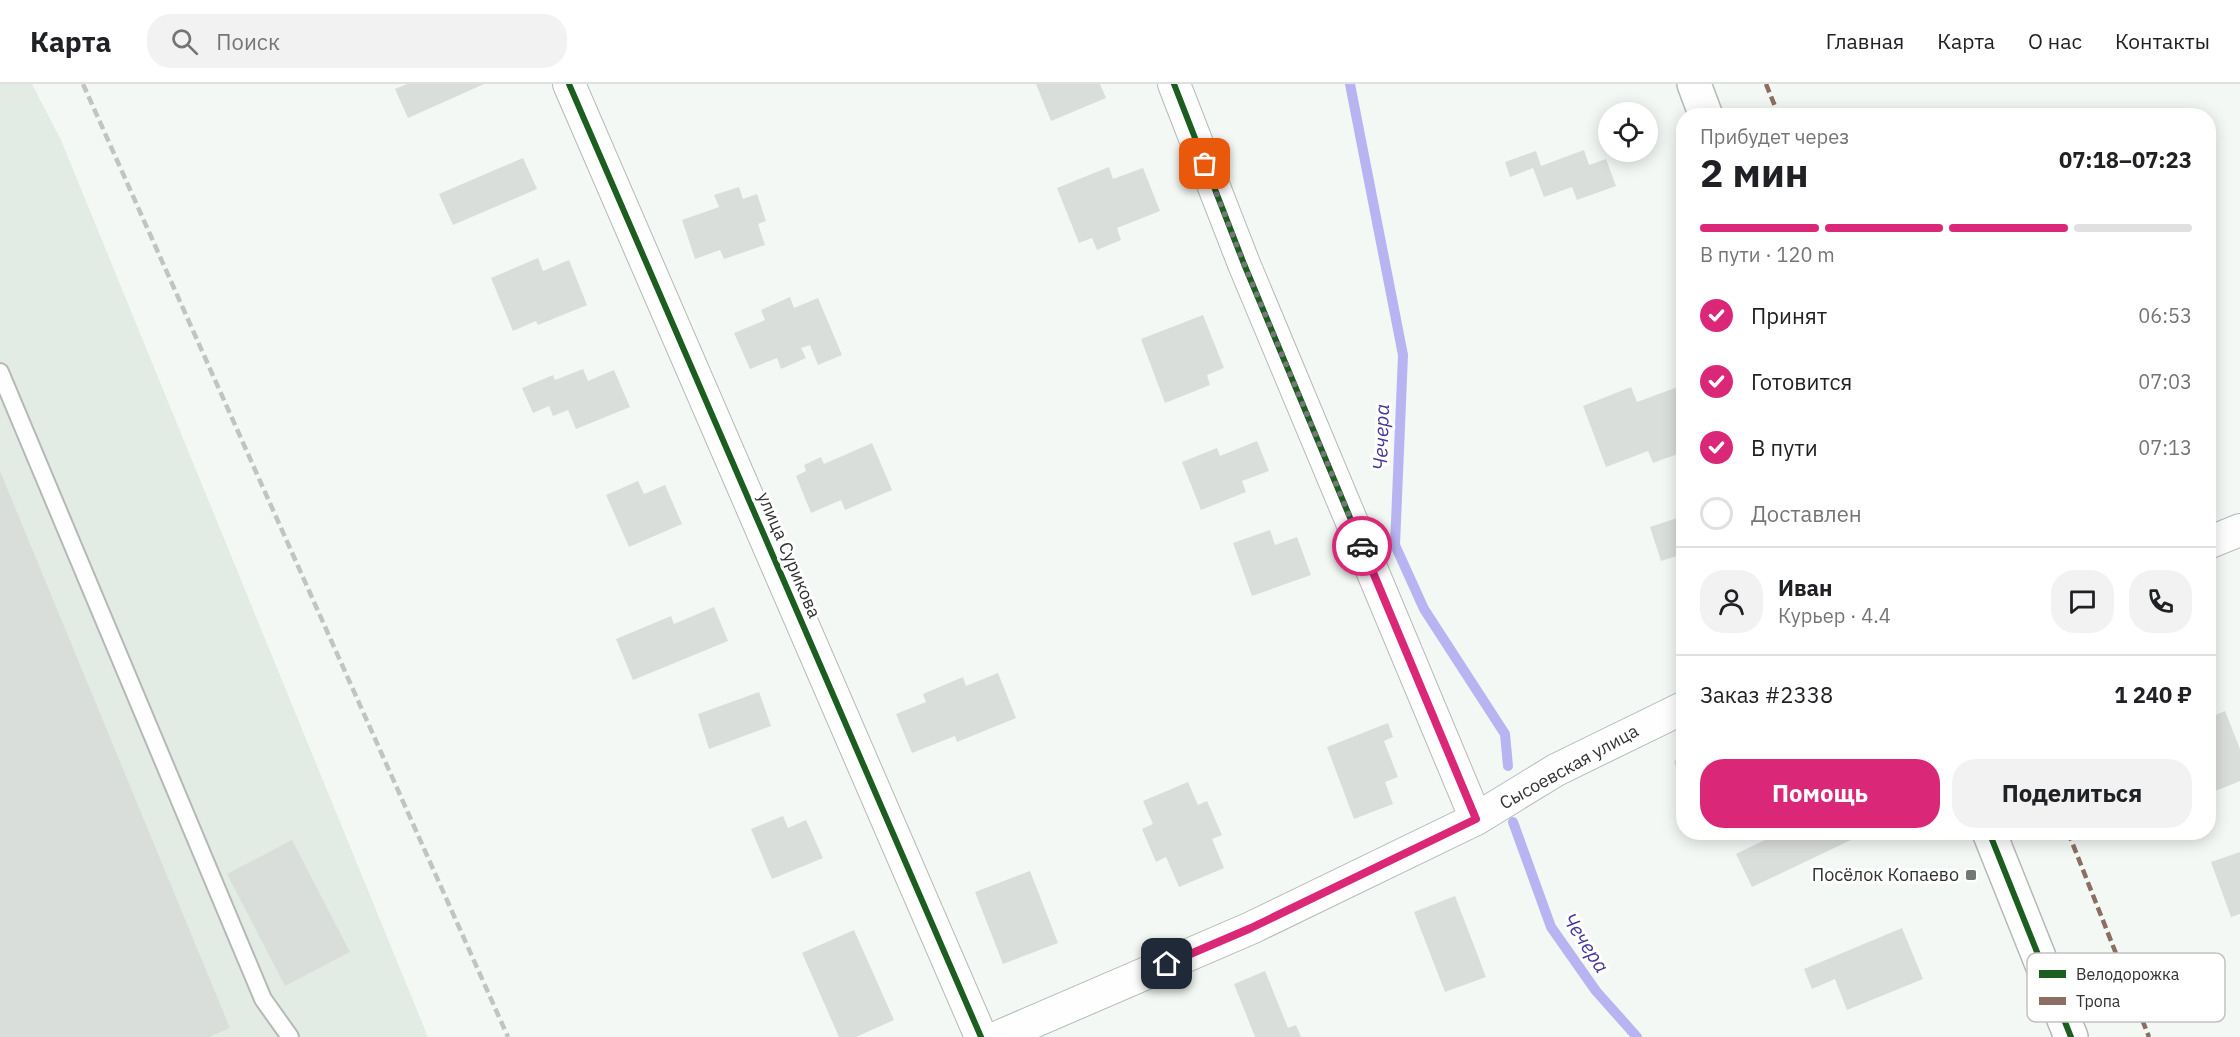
<!DOCTYPE html>
<html lang="ru">
<meta charset="utf-8">
<style>
:root{--surface:#fff;--page:#f2f2f2;--text:#202124;--muted:#757577;--line:#e0e0e0;--accent:#db2777}
body{margin:0;font-family:"IBM Plex Sans",sans-serif;background:var(--page);color:var(--text);height:100vh;display:flex;flex-direction:column;font-size:22px;white-space:nowrap}
*{box-sizing:border-box;margin:0}
p{font-size:20px;color:var(--muted)}
.icon{flex:none;width:33px;height:33px;fill:none;stroke:currentColor;stroke-width:2;stroke-linecap:round;stroke-linejoin:round}
.map{position:relative;flex:1;overflow:hidden}
.details{position:absolute;left:1676px;top:24px;width:540px;height:732px;display:flex;flex-direction:column;background:var(--surface);border-radius:24px;box-shadow:0 3px 15px #0003}
.details>*{flex:none}
.tools{position:absolute;left:1598px;top:18px;display:grid;gap:12px}
.tools a{display:grid;place-items:center;width:60px;height:60px;border-radius:50%;background:var(--surface);box-shadow:0 3px 15px #0003;font-size:30px}
.pin{position:absolute;display:grid;place-items:center;width:51px;height:51px;color:#fff;margin:-26px;border-radius:12px;box-shadow:0 3px 9px #0006}
.courier{position:absolute;display:grid;place-items:center;width:60px;height:60px;margin:-30px;border:4px solid #db2777;border-radius:50%;background:#fff;color:#222;box-shadow:0 2px 8px #0007}
.head em{font-style:normal;font-weight:700}
.head div{display:flex;flex-direction:column-reverse}
.head{display:flex;align-items:center;justify-content:space-between;height:102px;padding:0 24px}
h1{font-size:39px;font-weight:700;line-height:45px}
.bar{display:grid;grid-template-columns:repeat(4,1fr);gap:9px 6px;align-content:center;height:72px;padding:0 24px}
.bar i{height:8px;border-radius:4px;background:var(--line)}
.bar .current{background:var(--accent)}
.bar p{grid-column:span 4}
.line{display:flex;align-items:center;gap:15px;padding:0 24px;border-top:2px solid var(--line)}
.line div{flex:1}
.round{display:grid;place-items:center;flex:none;width:63px;height:63px;border-radius:24px;background:var(--page)}
ol{padding:0 24px;list-style:none}
li{display:flex;align-items:center;gap:18px;height:66px}
li p{margin-inline-start:auto}
li .icon{padding:6px;border-radius:50%;background:var(--accent);color:#fff;stroke-width:4}
li:last-child{color:var(--muted)}
li i{width:33px;height:33px;border:3px solid var(--line);border-radius:50%}
.primary-button{display:flex;gap:12px;margin-top:auto;padding:12px 24px}
.primary-button a{flex:1;height:69px;border-radius:24px;background:var(--accent);color:#fff;font-size:24px;font-weight:700;line-height:69px;text-align:center}
.primary-button a+a{background:var(--page);color:var(--text)}
header{display:flex;align-items:center;gap:36px;box-sizing:border-box;height:84px;padding:0 30px;background:var(--surface);border-bottom:2px solid var(--line)}
header strong{font-size:28px}
nav{display:flex;gap:33px;margin-inline-start:auto;font-size:21px}
.search{width:420px;height:54px;background:var(--page);display:flex;align-items:center;gap:15px;box-sizing:border-box;padding:0 21px;border-radius:24px;color:var(--muted);font-size:22px}
.map>svg:first-child{display:block}
.built{fill:#e3ece4}
.lines{fill:none;stroke-linecap:round;stroke-linejoin:round}
.stream{stroke:#b8b4f2;stroke-width:10}
.building{fill:#dadedb}
.service-casing{stroke:#b5b9b6;stroke-width:20}
.minor-casing{stroke:#b5b9b6;stroke-width:34}
.tertiary-casing{stroke:#b5b9b6;stroke-width:36}
.service{stroke:#fdfefd;stroke-width:16}
.minor{stroke:#fdfefd;stroke-width:32}
.tertiary{stroke:#fdfefd;stroke-width:33}
.rail{stroke:#c2c3c2;stroke-width:4.5;stroke-dasharray:9 4.5;stroke-linecap:butt}
.quiet{stroke:#8d6e63;stroke-width:4.5;stroke-dasharray:9 4.5;stroke-linecap:butt}
.cycleway-casing{stroke:#fff;stroke-width:10}
.cycleway{stroke:#1b5e20;stroke-width:6}
.done{stroke:#747875;stroke-width:6;stroke-dasharray:0 10.8}
.route{stroke:#db2777;stroke-width:8}
.poi-dot{fill:#747875;stroke:#fff;stroke-width:2}
.labels{text-anchor:middle;stroke-width:6;stroke-linejoin:round;paint-order:stroke}
.street-label{font-size:18px;fill:#303330;stroke:#fff}
.poi-label{font-size:18px;fill:#303330;stroke:#fff;text-anchor:end}
.water-label{font-size:20px;font-style:italic;fill:#49369c;stroke:#fff}
.key{fill:#fff;stroke:#c1c2c1;stroke-width:1.5}
.key-label{font-size:16px;fill:#303330}
</style>
<header>
<strong>Карта</strong>
<div class="search"><svg class="icon" aria-label="search" viewBox="0 0 24 24"><circle cx="10" cy="10" r="6"/><path d="M15 15l6 6"/></svg>Поиск</div>
<nav><a>Главная</a><a>Карта</a><a>О нас</a><a>Контакты</a></nav>
</header>
<div class="map">
<svg width="2240" height="953" viewBox="0 0 2240 953">
<rect width="100%" height="100%" fill="#f3f8f4"/>
<!-- built -->
<path class="built" d="M0 0H32L61 56 428 953H0Z"/>
<g class="lines">
<!-- stream -->
<path class="stream" d="M1350 0 1403 271 1395 461 1424 525 1505 650 1508 682
M1513 738 1551 843 1596 907 1637 953"/>
</g>
<!-- building -->
<path class="building" d="M407 0H484L408 34 395 5Z
M1036 0H1100L1106 14 1051 37Z
M1584 66 1589 81 1606 75 1616 102 1577 116 1572 103 1544 113 1533 84 1510 93 1505 78 1536 67 1541 82Z
M523 74 537 105 453 141 439 110Z
M1109 83 1113 95 1143 84 1160 127 1117 144 1121 156 1097 166 1092 154 1079 159 1057 104Z
M739 103 743 115 757 110 766 137 758 140 765 161 724 175 720 166 695 175 682 136 719 123 714 111Z
M538 174 543 187 569 176 587 221 538 241 536 237 513 247 491 194Z
M790 213 794 224 818 214 842 271 818 281 810 261 801 264 806 274 781 285 777 274 750 285 734 249 765 236 761 226Z
M1203 231 1224 284 1207 291 1210 301 1165 319 1141 255Z
M583 285 588 297 614 286 630 323 576 345 568 326 553 332 549 322 533 329 522 304 553 291 555 296Z
M1683 301V354L1679 356 1683 368 1653 379 1648 367 1606 383 1583 322 1631 303 1637 318Z
M1257 357 1269 387 1242 397 1246 408 1201 426 1182 378 1217 364 1220 372Z
M872 359 892 406 845 426 841 416 811 429 796 392 806 387 804 381 821 373 824 380Z
M0 387 230 944 209 953H0Z
M638 397 644 410 665 401 682 440 629 463 606 411Z
M1683 432V470L1661 477 1650 443Z
M1270 446 1275 461 1297 453 1311 491 1252 512 1233 459Z
M714 523 728 557 633 596 616 555 671 532 674 540Z
M998 589 1016 634 957 658 955 652 912 669 896 630 926 618 923 610 963 593 966 602Z
M759 608 771 642 709 665 698 630Z
M2225 627 2240 665V697L2208 710V634Z
M1388 639 1393 653 1384 657 1398 693 1385 698 1393 720 1354 735 1327 663Z
M1683 674V705L1674 677Z
M1188 698 1198 721 1207 717 1222 751 1212 755 1224 784 1179 803 1166 773 1156 778 1142 745 1153 740 1143 717Z
M783 732 788 744 806 736 823 774 772 795 751 745Z
M1781 748H1850L1853 755 1752 803 1736 770Z
M292 756 350 868 285 902 227 790Z
M2240 768V830L2231 833 2211 778Z
M1030 787 1058 859 1003 880 975 808Z
M1455 812 1486 893 1445 908 1414 828Z
M1902 844 1923 895 1847 926 1835 895 1812 905 1804 885Z
M854 846 894 936 856 953H839L802 869Z
M1265 887 1288 944 1296 941 1301 953H1255L1234 900Z"/>
<g class="lines">
<defs>
<path id="service" d="M0 288 263 915 290 953"/>
<path id="minor" d="M569 0 981 953
M1174 0 1244 180 1476 735
M2208 459 2240 446
M998 953 1251 844 1476 735 1556 686 1683 624"/>
<path id="tertiary" d="M1694 0 1706 32
M1989 748 2071 953"/>
</defs>
<!-- service casing -->
<use href="#service" class="service-casing"/>
<!-- minor casing -->
<use href="#minor" class="minor-casing"/>
<!-- tertiary casing -->
<use href="#tertiary" class="tertiary-casing"/>
<!-- service -->
<use href="#service" class="service"/>
<!-- minor -->
<use href="#minor" class="minor"/>
<!-- tertiary -->
<use href="#tertiary" class="tertiary"/>
<!-- rail -->
<path class="rail" d="M83 0 508 953"/>
<!-- quiet -->
<path class="quiet" d="M1766 0 1779 32
M2068 748 2149 953"/>
<defs>
<path id="cycleway" d="M569 0 981 953
M1174 0 1244 180 1476 735
M1989 748 2071 953"/>
</defs>
<!-- cycleway casing -->
<use href="#cycleway" class="cycleway-casing"/>
<!-- cycleway -->
<use href="#cycleway" class="cycleway"/>
</g>
<g class="lines">
<!-- done -->
<path class="done" d="M1205 80 1244 180 1362 462"/>
<!-- route -->
<path class="route" d="M1167 880 1251 844 1476 735 1362 462"/>
</g>
<!-- markers -->
<rect class="poi-dot" x="1965" y="785" width="12" height="12" rx="3"/>
<g class="labels">
<!-- street labels -->
<g class="street-label">
<text transform="translate(789 471) rotate(67)" y="6">улица Сурикова</text>
<text transform="translate(1569 683) rotate(-29)" y="6">Сысоевская улица</text>
</g>
<!-- poi labels -->
<g class="poi-label">
<text x="1959" y="797">Посёлок Копаево</text>
</g>
<!-- water labels -->
<g class="water-label">
<text transform="translate(1381 353) rotate(-88)" y="7">Чечера</text>
<text transform="translate(1586 859) rotate(57)" y="7">Чечера</text>
</g>
</g>
<!-- legend -->
<rect x="2027" y="869" width="198" height="69" rx="9" class="key"/>
<rect x="2039" y="886" width="27" height="8" fill="#1b5e20"/>
<rect x="2039" y="913" width="27" height="8" fill="#8d6e63"/>
<g class="key-label">
<text x="2076" y="896">Велодорожка</text>
<text x="2076" y="923">Тропа</text>
</g>
</svg>
<div class="tools">
<a><svg class="icon" aria-label="locate" viewBox="0 0 24 24"><circle cx="12" cy="12" r="6"/><path d="M12 2v4M12 18v4M2 12h4M18 12h4"/></svg></a>
</div>
<div class="pin" style="left:1205px;top:80px;background:#ea580c"><svg class="icon" aria-label="bag" viewBox="0 0 24 24"><path d="M5 8h14l-1 12H6zM9 8a3 3 0 0 1 6 0"/></svg></div>
<div class="pin" style="left:1167px;top:880px;background:#1f2937"><svg class="icon" aria-label="home" viewBox="0 0 24 24"><path d="M3 11l9-7 9 7M6 9v11h12V9"/></svg></div>
<div class="courier" style="left:1362px;top:462px"><svg class="icon" aria-label="car" viewBox="0 0 24 24"><path d="M5 17H2v-5l4-1 3-4h7l3 4 3 1v5h-3M9 17h6M6 11h13"/><circle cx="7" cy="17" r="2"/><circle cx="17" cy="17" r="2"/></svg></div>
<section class="details">
<div class="head"><div><h1>2 мин</h1><p>Прибудет через</p></div><em>07:18–07:23</em></div>
<div class="bar"><i class="current"></i><i class="current"></i><i class="current"></i><i></i><p>В пути · 120 m</p></div>
<ol>
<li><svg class="icon" aria-label="check" viewBox="0 0 24 24"><path d="M5 12l5 5 9-10"/></svg>Принят<p>06:53</p></li>
<li><svg class="icon" aria-label="check" viewBox="0 0 24 24"><path d="M5 12l5 5 9-10"/></svg>Готовится<p>07:03</p></li>
<li><svg class="icon" aria-label="check" viewBox="0 0 24 24"><path d="M5 12l5 5 9-10"/></svg>В пути<p>07:13</p></li>
<li><i></i>Доставлен</li>
</ol>
<div class="line" style="height:108px"><a class="round"><svg class="icon" aria-label="person" viewBox="0 0 24 24"><circle cx="12" cy="8" r="4"/><path d="M4 21q1-7 8-7t8 7"/></svg></a><div><b>Иван</b><p>Курьер · 4.4</p></div><a class="round"><svg class="icon" aria-label="chat" viewBox="0 0 24 24"><path d="M4 5h16v11H9l-5 4z"/></svg></a><a class="round"><svg class="icon" aria-label="phone" viewBox="0 0 24 24"><path d="M5 4h4l2 5-3 2q2 4 5 5l2-3 5 2v4C11 20 4 13 5 4z"/></svg></a></div>
<div class="line" style="height:78px"><div>Заказ #2338</div><b>1 240 ₽</b></div>
<div class="primary-button"><a>Помощь</a><a>Поделиться</a></div>
</section>
</div>
